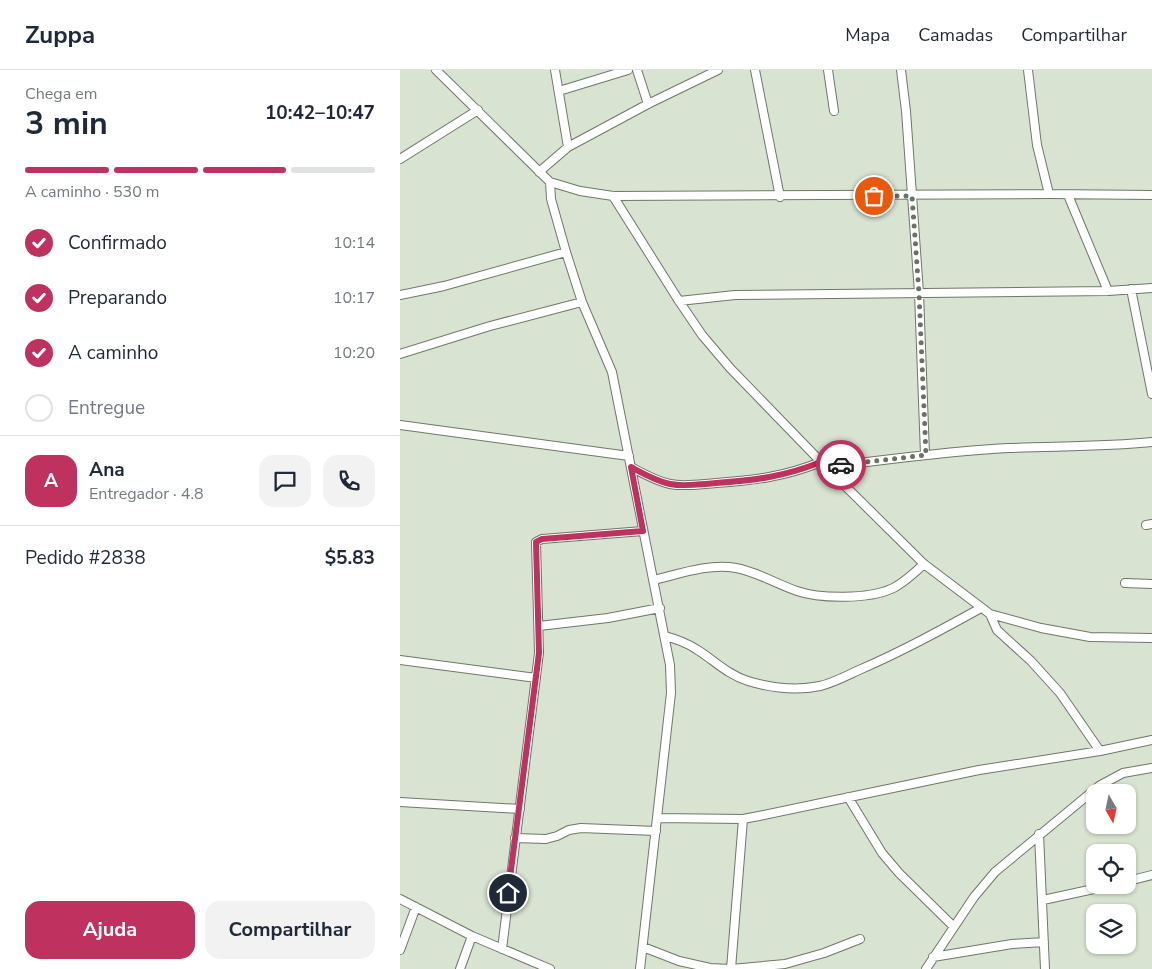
<!DOCTYPE html>
<html lang="pt">
<meta charset="utf-8">
<style>
:root{--surface:#fff;--page:#f2f2f3;--text:#1f2937;--muted:#747a83;--line:#e0e1e3;--accent:#bf315e}
body{margin:0;font-family:"Nunito Sans",sans-serif;background:var(--page);color:var(--text);height:100vh;display:flex;flex-direction:column;font-size:19px;white-space:nowrap}
*{box-sizing:border-box;margin:0}
p{font-size:16px;color:var(--muted)}
.icon{flex:none;width:28px;height:28px;fill:none;stroke:currentColor;stroke-width:2;stroke-linecap:round;stroke-linejoin:round}
.map{position:relative;flex:1;overflow:hidden}
.drawer{display:flex;flex-direction:column;background:var(--surface);width:400px}
.drawer>*{flex:none}
.needle{width:32px;rotate:171deg}
.tools{position:absolute;left:686px;top:714px;display:grid;gap:10px}
.tools a{display:grid;place-items:center;width:50px;height:50px;border-radius:10px;background:var(--surface);box-shadow:0 1px 4px #0004;font-size:25px}
.pin{position:absolute;display:grid;place-items:center;width:42px;height:42px;color:#fff;margin:-21px;border:2px solid #fff;border-radius:50%;box-shadow:0 1px 5px #0007}
.courier{position:absolute;display:grid;place-items:center;width:50px;height:50px;margin:-25px;border:4px solid #bf315e;border-radius:50%;background:#fff;color:#222;box-shadow:0 1px 6px #0007}
.overview em{font-style:normal;font-weight:700}
.overview div{display:flex;flex-direction:column-reverse}
.overview{display:flex;align-items:center;justify-content:space-between;height:85px;padding:0 25px}
h1{font-size:32px;font-weight:700;line-height:38px}
.bar{display:grid;grid-template-columns:repeat(4,1fr);gap:8px 5px;align-content:center;height:60px;padding:0 25px}
.bar i{height:6px;border-radius:4px;background:var(--line)}
.bar .on{background:var(--accent)}
.bar p{grid-column:span 4}
.line{display:flex;align-items:center;gap:12px;padding:0 25px;border-top:1px solid var(--line)}
.line div{flex:1}
.round{display:grid;place-items:center;flex:none;width:52px;height:52px;border-radius:15px;background:var(--page)}
ol{padding:0 25px;list-style:none}
li{display:flex;align-items:center;gap:15px;height:55px}
li p{margin-inline-start:auto}
li .icon{padding:5px;border-radius:50%;background:var(--accent);color:#fff;stroke-width:4}
li:last-child{color:var(--muted)}
li i{width:28px;height:28px;border:2px solid var(--line);border-radius:50%}
.primary-button{display:flex;gap:10px;margin-top:auto;padding:10px 25px}
.primary-button a{flex:1;height:58px;border-radius:15px;background:var(--accent);color:#fff;font-size:20px;font-weight:700;line-height:58px;text-align:center}
.primary-button a+a{background:var(--page);color:var(--text)}
header{display:flex;align-items:center;gap:30px;box-sizing:border-box;height:70px;padding:0 25px;background:var(--surface);border-bottom:1px solid var(--line)}
header strong{font-size:24px}
nav{display:flex;gap:28px;margin-inline-start:auto;font-size:18px}
main{display:flex;flex:1;min-height:0}
.map>svg:first-child{display:block}
.lines{fill:none;stroke-linecap:round;stroke-linejoin:round}
.minor-casing{stroke:#6e7868;stroke-width:10}
.minor{stroke:#fff;stroke-width:8}
.done{stroke:#6b7166;stroke-width:5;stroke-dasharray:0 9}
.route{stroke:#bf315e;stroke-width:6}
</style>
<header>
<strong>Zuppa</strong>
<nav><a>Mapa</a><a>Camadas</a><a>Compartilhar</a></nav>
</header>
<main>
<section class="drawer">
<div class="overview"><div><h1>3 min</h1><p>Chega em</p></div><em>10:42–10:47</em></div>
<div class="bar"><i class="on"></i><i class="on"></i><i class="on"></i><i></i><p>A caminho · 530 m</p></div>
<ol>
<li><svg class="icon" aria-label="check" viewBox="0 0 24 24"><path d="M5 12l5 5 9-10"/></svg>Confirmado<p>10:14</p></li>
<li><svg class="icon" aria-label="check" viewBox="0 0 24 24"><path d="M5 12l5 5 9-10"/></svg>Preparando<p>10:17</p></li>
<li><svg class="icon" aria-label="check" viewBox="0 0 24 24"><path d="M5 12l5 5 9-10"/></svg>A caminho<p>10:20</p></li>
<li><i></i>Entregue</li>
</ol>
<div class="line" style="height:90px"><b class="round" style="background:var(--accent);color:#fff">A</b><div><b>Ana</b><p>Entregador · 4.8</p></div><a class="round"><svg class="icon" aria-label="chat" viewBox="0 0 24 24"><path d="M4 5h16v11H9l-5 4z"/></svg></a><a class="round"><svg class="icon" aria-label="phone" viewBox="0 0 24 24"><path d="M5 4h4l2 5-3 2q2 4 5 5l2-3 5 2v4C11 20 4 13 5 4z"/></svg></a></div>
<div class="line" style="height:65px"><div>Pedido #2838</div><b>$5.83</b></div>
<div class="primary-button"><a>Ajuda</a><a>Compartilhar</a></div>
</section>
<div class="map">
<svg width="752" height="899" viewBox="0 0 752 899">
<rect width="100%" height="100%" fill="#d8e3d1"/>
<g class="lines">
<defs>
<path id="minor" d="M36 0 150 112 180 121 213 126 649 124 752 125
M155 0 168 77
M237 0 248 34
M355 0 380 127
M428 0 434 41
M501 0 506 41 519 223 525 385
M628 0 637 75 649 124
M159 21 228 0
M0 89 78 40
M139 102 168 77 248 34 318 0
M150 112 151 129 166 182 182 232 212 302 270 595 271 623 240 899
M668 125 708 221
M213 126 279 231 302 265 330 298 426 397 524 494 590 544 641 558 690 567 752 568
M731 219 752 324
M0 225 44 216 166 182
M279 231 335 225 708 221 752 218
M0 284 90 256 182 232
M0 355 229 386
M231 397C244 404 256 411 270 414 285 417 301 414 316 413 356 410 383 407 421 392
M426 397C486 390 547 381 608 378 656 376 704 377 752 372
M746 455 752 454
M254 510C279 504 309 493 336 498 358 502 376 514 397 521 420 529 469 529 491 519 503 514 514 503 524 494
M725 513 752 514
M590 544 597 560 631 591 660 623 700 681
M139 556 208 548 260 538
M265 566C276 569 287 573 296 579 314 590 328 605 348 611 371 618 396 621 420 616 433 613 446 606 459 600 501 582 541 560 581 538
M0 590 136 608
M448 727 482 783 499 803 554 857
M0 732 120 739
M258 748 343 749 359 746 579 700 700 681 752 670
M639 764 645 899
M115 768 146 769 157 766 169 760 181 758 256 761
M728 811 752 805
M0 829 72 866 150 899
M643 830 712 815
M243 877 279 891 310 898 331 899 385 894 424 883 460 869
M102 879 139 583 136 472 142 469 243 461
M0 880 16 837
M533 887 612 874 644 872
M60 899 72 866
M331 899 343 749
M526 899 574 827 595 802 699 716 723 703 752 698"/>
</defs>
<!-- minor casing -->
<use href="#minor" class="minor-casing"/>
<!-- minor -->
<use href="#minor" class="minor"/>
</g>
<g class="lines">
<!-- done -->
<path class="done" d="M441 395 526 385 519 223 512 126H474"/>
<!-- route -->
<path class="route" d="M108 823 139 583 136 472 142 469 243 461 231 397C244 404 256 411 270 414 285 417 301 414 316 413 356 410 383 407 421 392L426 397 441 395"/>
</g>
</svg>
<div class="tools">
<a><svg class="needle" viewBox="-14 -14 28 28"><path d="M0-13l5 13h-10z" fill="#e53935"/><path d="M0 13l5-13h-10z" fill="#747a83"/></svg></a>
<a><svg class="icon" aria-label="locate" viewBox="0 0 24 24"><circle cx="12" cy="12" r="6"/><path d="M12 2v4M12 18v4M2 12h4M18 12h4"/></svg></a>
<a><svg class="icon" aria-label="layers" viewBox="0 0 24 24"><path d="M12 4l9 5-9 5-9-5zM3 14l9 5 9-5"/></svg></a>
</div>
<div class="pin" style="left:474px;top:126px;background:#ea580c"><svg class="icon" aria-label="bag" viewBox="0 0 24 24"><path d="M5 8h14l-1 12H6zM9 8a3 3 0 0 1 6 0"/></svg></div>
<div class="pin" style="left:108px;top:823px;background:#1f2937"><svg class="icon" aria-label="home" viewBox="0 0 24 24"><path d="M3 11l9-7 9 7M6 9v11h12V9"/></svg></div>
<div class="courier" style="left:441px;top:395px"><svg class="icon" aria-label="car" viewBox="0 0 24 24"><path d="M5 17H2v-5l4-1 3-4h7l3 4 3 1v5h-3M9 17h6M6 11h13"/><circle cx="7" cy="17" r="2"/><circle cx="17" cy="17" r="2"/></svg></div>
</div>
</main>
